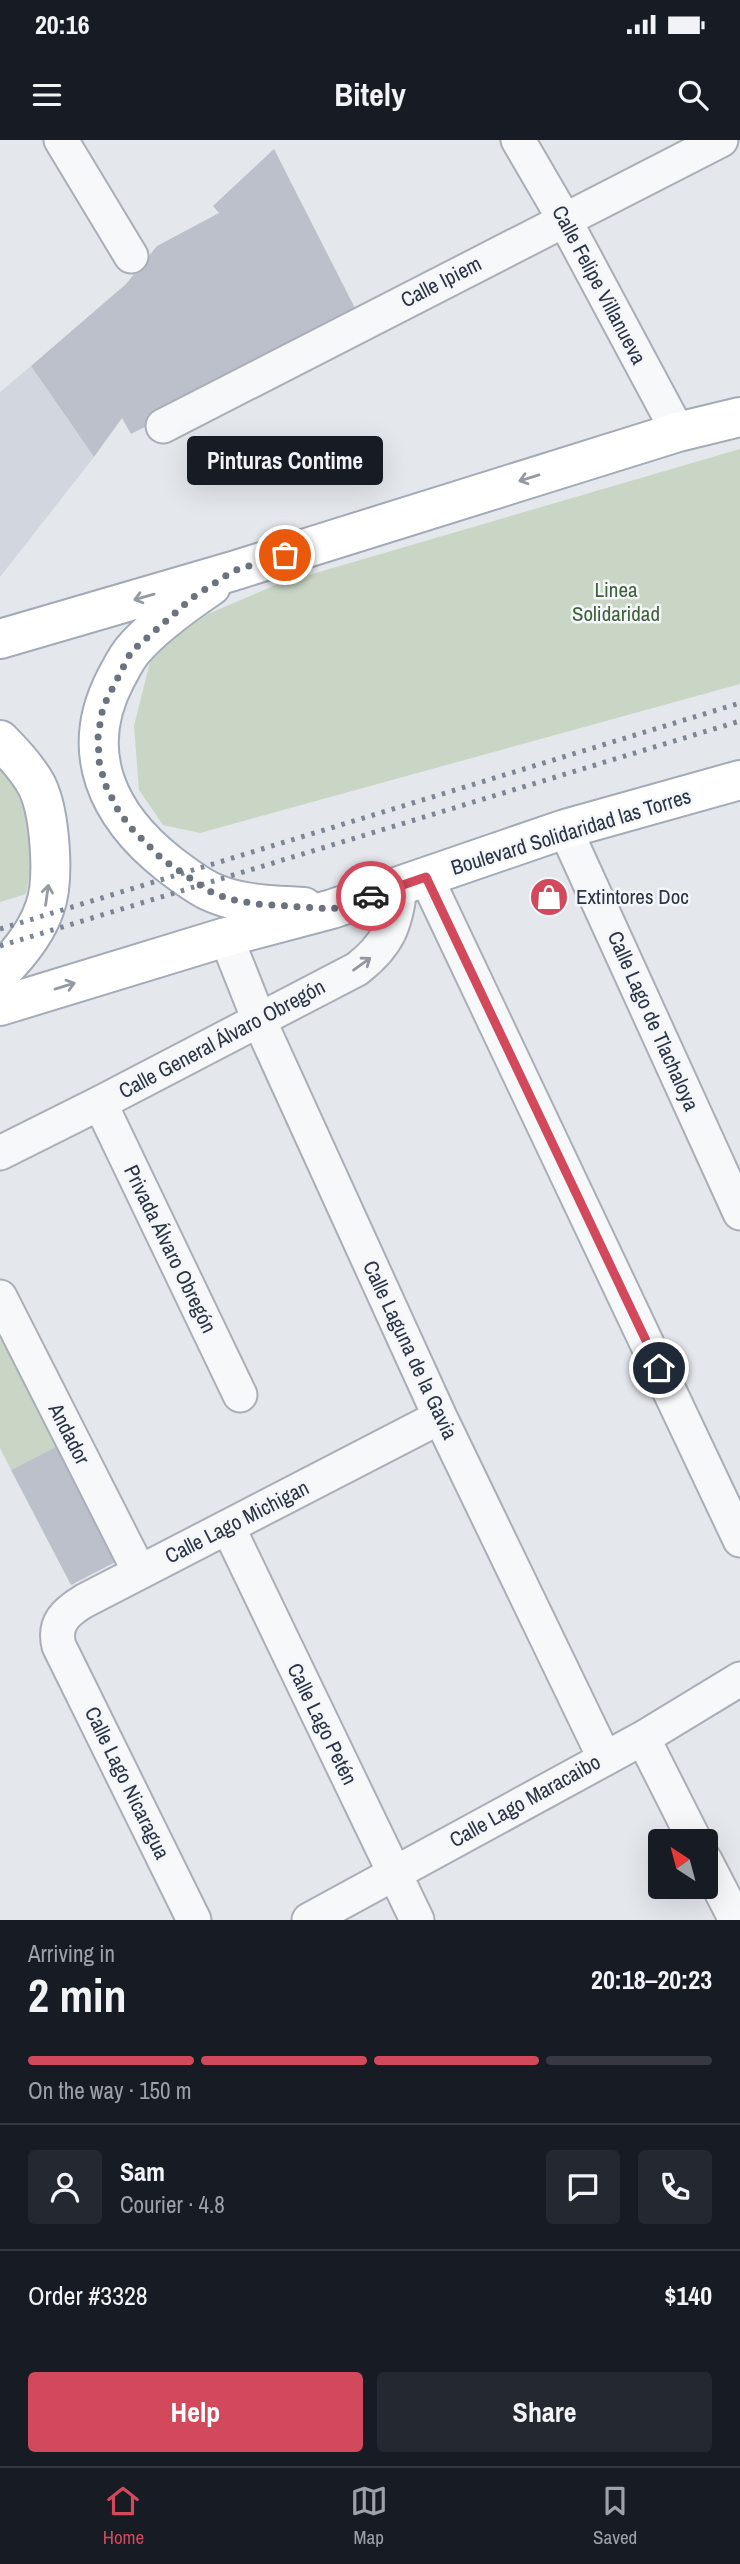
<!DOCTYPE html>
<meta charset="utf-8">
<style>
:root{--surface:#171b24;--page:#242831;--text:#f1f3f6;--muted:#9ea1a6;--line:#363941;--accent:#d1495b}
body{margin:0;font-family:"Archivo Narrow",sans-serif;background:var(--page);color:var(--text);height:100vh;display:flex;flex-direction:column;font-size:26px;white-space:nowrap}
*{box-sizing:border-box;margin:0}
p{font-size:23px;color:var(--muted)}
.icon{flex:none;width:38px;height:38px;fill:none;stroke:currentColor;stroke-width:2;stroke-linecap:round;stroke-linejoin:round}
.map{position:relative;height:1780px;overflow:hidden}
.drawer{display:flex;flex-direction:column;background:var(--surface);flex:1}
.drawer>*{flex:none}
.needle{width:46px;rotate:324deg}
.controls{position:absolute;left:648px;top:1689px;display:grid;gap:14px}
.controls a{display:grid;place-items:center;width:70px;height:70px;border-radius:7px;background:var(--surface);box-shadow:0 7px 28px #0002;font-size:35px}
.pin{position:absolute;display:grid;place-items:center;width:60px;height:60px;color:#fff;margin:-30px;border:4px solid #fff;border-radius:50%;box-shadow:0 2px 7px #0007}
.courier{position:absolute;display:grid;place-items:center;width:70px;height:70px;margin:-35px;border:5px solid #d1495b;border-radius:50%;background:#fff;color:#222;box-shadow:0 2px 9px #0007}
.bubble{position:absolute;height:49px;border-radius:7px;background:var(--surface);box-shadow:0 7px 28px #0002;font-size:23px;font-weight:700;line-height:49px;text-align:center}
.headline em{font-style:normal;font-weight:700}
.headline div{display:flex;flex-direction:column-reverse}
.headline{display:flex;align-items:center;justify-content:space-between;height:119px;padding:0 28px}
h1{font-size:46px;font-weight:700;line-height:52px}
.bar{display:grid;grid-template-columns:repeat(4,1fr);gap:10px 7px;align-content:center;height:84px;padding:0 28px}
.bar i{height:9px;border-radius:5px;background:var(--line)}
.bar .active{background:var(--accent)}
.bar p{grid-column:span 4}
.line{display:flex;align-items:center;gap:18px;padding:0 28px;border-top:2px solid var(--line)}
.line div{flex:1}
.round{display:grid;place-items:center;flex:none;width:74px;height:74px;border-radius:7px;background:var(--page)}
.button{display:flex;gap:14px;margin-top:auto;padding:14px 28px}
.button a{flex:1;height:80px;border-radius:7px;background:var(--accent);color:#fff;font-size:28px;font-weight:700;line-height:80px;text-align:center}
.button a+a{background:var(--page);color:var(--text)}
.status{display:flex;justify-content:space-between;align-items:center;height:49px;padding:0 35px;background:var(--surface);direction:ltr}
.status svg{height:19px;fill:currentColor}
header{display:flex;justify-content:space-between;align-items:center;height:91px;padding:0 28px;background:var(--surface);font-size:32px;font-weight:700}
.dock{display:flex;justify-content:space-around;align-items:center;height:98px;border-top:2px solid var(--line);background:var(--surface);font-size:19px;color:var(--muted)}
.dock a{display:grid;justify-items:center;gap:4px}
.dock .active{color:var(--accent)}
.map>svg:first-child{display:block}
.built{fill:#d2d6de}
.green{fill:#c9d6c5}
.building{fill:#bbc0ca}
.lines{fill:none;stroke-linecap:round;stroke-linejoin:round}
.minor-casing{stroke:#a9aeb7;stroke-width:37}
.major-casing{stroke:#a3abb8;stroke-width:42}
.minor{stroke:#f7f8fa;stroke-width:33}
.major{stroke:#fff;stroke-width:38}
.rail{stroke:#7d8696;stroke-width:5;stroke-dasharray:3.5 7;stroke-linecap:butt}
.oneway{stroke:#959aa2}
.oneway2{stroke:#9196a0}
.done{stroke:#6c737f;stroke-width:7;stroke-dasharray:0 12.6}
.route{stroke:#d1495b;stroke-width:9}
.labels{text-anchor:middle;stroke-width:5;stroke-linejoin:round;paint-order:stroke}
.street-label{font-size:21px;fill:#2b3445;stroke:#f4f6f9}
.park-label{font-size:21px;fill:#3f6138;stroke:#f4f6f9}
.poi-label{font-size:21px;fill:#2b3445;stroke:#f4f6f9;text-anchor:start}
</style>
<div class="status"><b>20:16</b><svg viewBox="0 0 49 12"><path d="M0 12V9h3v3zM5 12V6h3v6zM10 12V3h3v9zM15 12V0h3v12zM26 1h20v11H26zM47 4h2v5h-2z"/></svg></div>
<header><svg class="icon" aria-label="menu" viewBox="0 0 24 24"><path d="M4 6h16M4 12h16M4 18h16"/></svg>Bitely<svg class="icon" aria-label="search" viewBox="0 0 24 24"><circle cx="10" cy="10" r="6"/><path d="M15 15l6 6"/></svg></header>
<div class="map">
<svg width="740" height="1780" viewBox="0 0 740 1780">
<rect width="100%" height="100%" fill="#e4e7ec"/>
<!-- built -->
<path class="built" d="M31 226 94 317 0 437V252Z"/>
<!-- green -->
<path class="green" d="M740 309V544L200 693 163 685 139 650 134 586 152 514 208 474 278 444Z
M0 624 21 654 35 704 26 754 0 762Z
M14 1192 69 1300 11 1330 0 1308V1200Z"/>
<!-- building -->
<path class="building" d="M274 9 360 178 131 294 122 278 94 317 31 226 126 144 157 106 219 73 213 66Z
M69 1300 129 1415 71 1445 11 1330Z"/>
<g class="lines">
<defs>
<path id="minor" d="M61 0 131 116
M518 0 564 79 678 292
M163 286 721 0
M565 689 740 1073
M426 737 740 1400
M226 797 259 880 440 1277 604 1617
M100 963 240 1255
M0 1013 100 963 357 829C388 805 396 785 400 747
M0 1157 139 1431
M228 1387 417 1780
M643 1598 695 1701
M705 1720 736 1780
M194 1780 59 1506C53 1483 66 1472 84 1461L440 1277
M309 1780 643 1598 740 1539"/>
<path id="major" d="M211 446C186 463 152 487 133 510 126 518 121 529 116 538 77 612 108 676 169 724 182 734 195 744 209 751 238 765 272 765 304 767
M0 499 233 431 678 292 740 277
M0 600C14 614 28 629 37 646 50 673 55 739 45 767 37 792 18 815 0 833
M0 866 226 797 332 769 565 689 740 640"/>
</defs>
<!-- minor casing -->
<use href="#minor" class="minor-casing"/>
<!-- major casing -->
<use href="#major" class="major-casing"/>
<!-- minor -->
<use href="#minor" class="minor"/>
<!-- major -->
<use href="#major" class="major"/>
<!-- rail -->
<path class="rail" d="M0 789 740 563
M0 806 740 581"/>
</g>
<!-- one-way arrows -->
<defs><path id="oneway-shaft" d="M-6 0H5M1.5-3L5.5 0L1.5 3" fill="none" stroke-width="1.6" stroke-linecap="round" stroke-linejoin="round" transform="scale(1.75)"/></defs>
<g class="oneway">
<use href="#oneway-shaft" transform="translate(529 338) rotate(163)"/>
<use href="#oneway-shaft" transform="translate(144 457) rotate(164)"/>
<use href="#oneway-shaft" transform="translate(47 755) rotate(-82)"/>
<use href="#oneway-shaft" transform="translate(65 846) rotate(-17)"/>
</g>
<use class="oneway2" href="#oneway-shaft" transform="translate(362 824) rotate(-36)"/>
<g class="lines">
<!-- done -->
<path class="done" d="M285 415 233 431 192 458 131 512 103 567 98 595 99 621 105 644 119 672 133 690 162 719 209 751 229 759 256 764 332 769 371 756"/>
<!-- route -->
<path class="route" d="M371 756 426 737 659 1228"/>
</g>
<!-- icons -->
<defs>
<symbol id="shop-disc" viewBox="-11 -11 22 22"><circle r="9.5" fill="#d1495b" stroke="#f4f6f9"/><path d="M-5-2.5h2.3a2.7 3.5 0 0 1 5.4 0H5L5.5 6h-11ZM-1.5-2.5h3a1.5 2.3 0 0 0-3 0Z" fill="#fff"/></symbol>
</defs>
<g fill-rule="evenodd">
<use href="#shop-disc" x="527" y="735" width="44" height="44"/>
</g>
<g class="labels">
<!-- street labels -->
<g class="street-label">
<text transform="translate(441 142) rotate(-27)" y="7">Calle Ipiem</text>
<text transform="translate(599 145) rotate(62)" y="7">Calle Felipe Villanueva</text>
<text transform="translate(571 692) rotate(-17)" y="7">Boulevard Solidaridad las Torres</text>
<text transform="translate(653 881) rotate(66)" y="7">Calle Lago de Tlachaloya</text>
<text transform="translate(222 899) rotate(-28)" y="7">Calle General Álvaro Obregón</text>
<text transform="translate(170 1109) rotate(64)" y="7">Privada Álvaro Obregón</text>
<text transform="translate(410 1210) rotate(65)" y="7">Calle Laguna de la Gavia</text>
<text transform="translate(69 1294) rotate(63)" y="7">Andador</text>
<text transform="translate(237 1382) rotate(-27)" y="7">Calle Lago Michigan</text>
<text transform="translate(322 1584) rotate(64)" y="7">Calle Lago Petén</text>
<text transform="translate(127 1643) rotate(64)" y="7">Calle Lago Nicaragua</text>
<text transform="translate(525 1661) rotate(-29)" y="7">Calle Lago Maracaibo</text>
</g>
<!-- park labels -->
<g class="park-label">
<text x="616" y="457">Linea<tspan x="616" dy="24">Solidaridad</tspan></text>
</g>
<!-- poi labels -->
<g class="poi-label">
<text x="576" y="764">Extintores Doc</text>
</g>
</g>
</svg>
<div class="controls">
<a><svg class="needle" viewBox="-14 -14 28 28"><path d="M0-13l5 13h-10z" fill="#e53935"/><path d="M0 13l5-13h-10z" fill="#9ea1a6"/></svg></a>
</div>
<div class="pin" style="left:285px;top:415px;background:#ea580c"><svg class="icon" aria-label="bag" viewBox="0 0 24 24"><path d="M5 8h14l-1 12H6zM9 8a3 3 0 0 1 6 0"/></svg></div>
<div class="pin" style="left:659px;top:1228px;background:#1f2937"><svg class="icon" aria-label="home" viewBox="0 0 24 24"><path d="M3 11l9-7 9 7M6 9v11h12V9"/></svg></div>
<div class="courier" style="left:371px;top:756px"><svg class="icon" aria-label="car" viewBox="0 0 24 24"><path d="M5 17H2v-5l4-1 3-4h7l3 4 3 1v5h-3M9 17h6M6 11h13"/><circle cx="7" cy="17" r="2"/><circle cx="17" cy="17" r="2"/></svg></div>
<div class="bubble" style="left:187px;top:296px;width:196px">Pinturas Contime</div>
</div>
<section class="drawer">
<div class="headline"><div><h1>2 min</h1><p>Arriving in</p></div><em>20:18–20:23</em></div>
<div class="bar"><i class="active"></i><i class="active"></i><i class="active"></i><i></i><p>On the way · 150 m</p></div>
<div class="line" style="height:126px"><a class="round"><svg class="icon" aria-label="person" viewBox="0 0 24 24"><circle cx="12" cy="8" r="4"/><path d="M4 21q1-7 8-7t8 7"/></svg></a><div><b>Sam</b><p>Courier · 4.8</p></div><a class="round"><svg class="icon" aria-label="chat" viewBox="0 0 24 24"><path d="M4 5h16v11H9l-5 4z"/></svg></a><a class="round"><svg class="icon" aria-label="phone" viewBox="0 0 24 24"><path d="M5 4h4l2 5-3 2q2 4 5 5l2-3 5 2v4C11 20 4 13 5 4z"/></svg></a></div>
<div class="line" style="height:91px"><div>Order #3328</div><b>$140</b></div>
<div class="button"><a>Help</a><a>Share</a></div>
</section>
<nav class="dock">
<a class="active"><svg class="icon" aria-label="home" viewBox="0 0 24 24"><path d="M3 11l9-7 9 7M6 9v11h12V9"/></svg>Home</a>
<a><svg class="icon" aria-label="map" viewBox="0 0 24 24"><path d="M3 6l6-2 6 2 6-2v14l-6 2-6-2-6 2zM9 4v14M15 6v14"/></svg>Map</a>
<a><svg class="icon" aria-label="saved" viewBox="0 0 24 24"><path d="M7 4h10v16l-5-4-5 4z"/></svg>Saved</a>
</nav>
